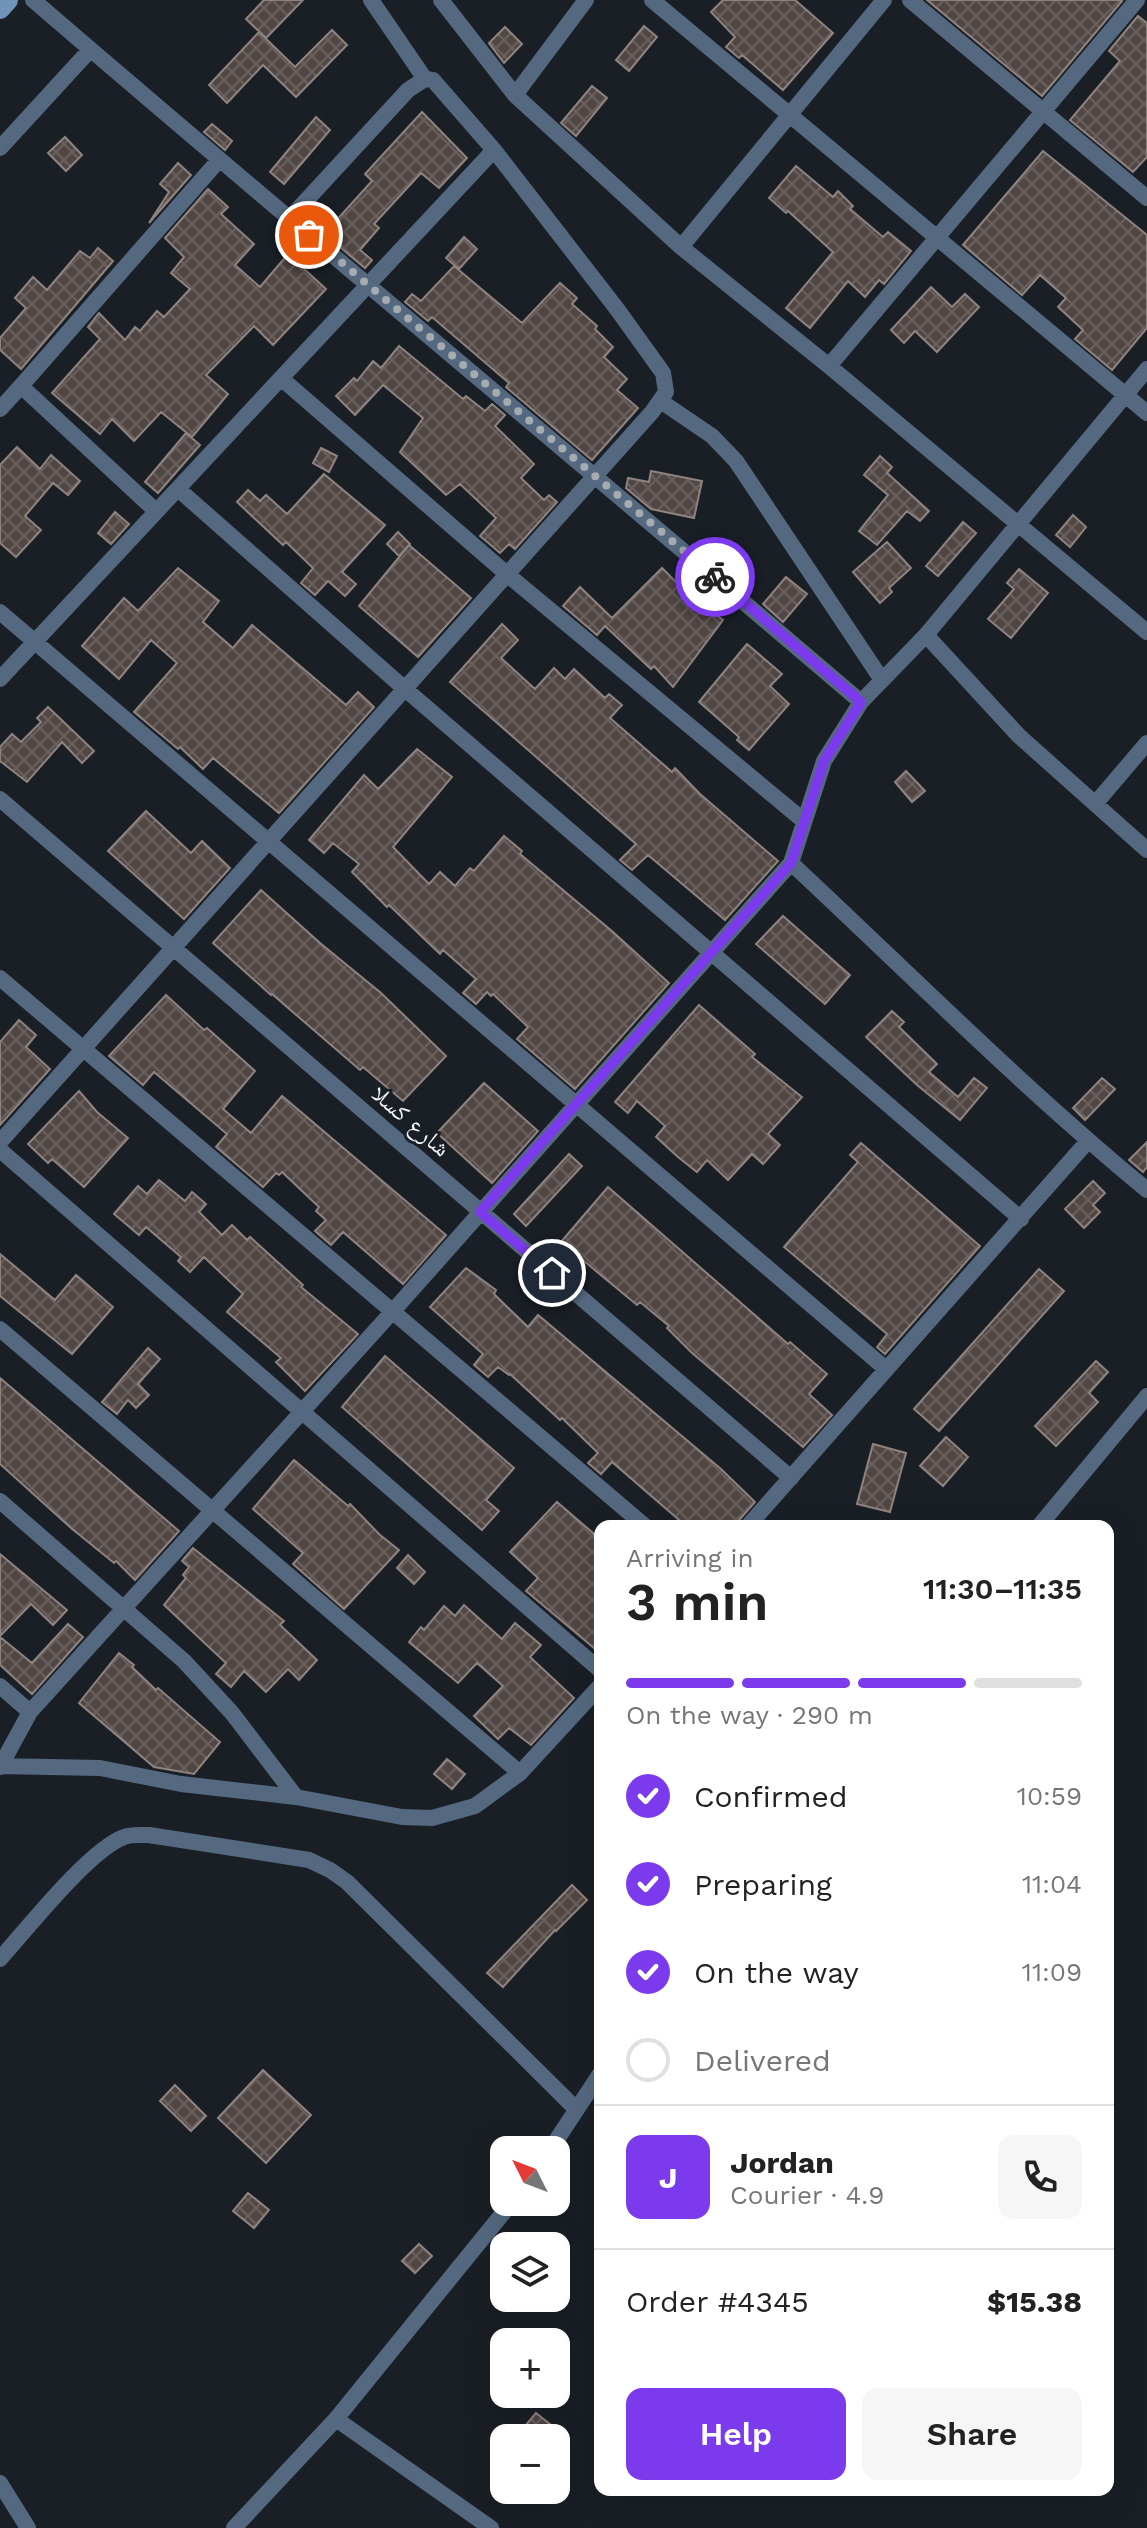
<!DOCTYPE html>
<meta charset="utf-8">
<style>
:root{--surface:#fff;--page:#f6f6f6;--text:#222;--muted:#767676;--line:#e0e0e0;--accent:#7c3aed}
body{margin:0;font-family:"Work Sans","Noto Naskh Arabic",sans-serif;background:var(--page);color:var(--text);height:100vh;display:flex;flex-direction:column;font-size:30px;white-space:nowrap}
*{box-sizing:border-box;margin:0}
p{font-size:26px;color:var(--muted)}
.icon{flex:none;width:44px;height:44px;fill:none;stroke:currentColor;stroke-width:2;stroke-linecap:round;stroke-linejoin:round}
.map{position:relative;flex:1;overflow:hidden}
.drawer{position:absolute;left:594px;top:1520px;width:520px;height:976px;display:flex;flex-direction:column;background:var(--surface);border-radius:16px;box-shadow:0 8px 32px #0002}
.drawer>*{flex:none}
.needle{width:52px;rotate:312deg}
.tools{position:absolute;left:490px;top:2136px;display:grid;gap:16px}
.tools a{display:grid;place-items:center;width:80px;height:80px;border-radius:16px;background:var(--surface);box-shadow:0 8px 32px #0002;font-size:40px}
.pin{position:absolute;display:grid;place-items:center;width:68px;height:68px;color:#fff;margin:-34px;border:4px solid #fff;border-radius:50%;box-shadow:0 2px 8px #0007}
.courier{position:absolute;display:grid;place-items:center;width:80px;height:80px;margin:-40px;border:6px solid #7c3aed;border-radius:50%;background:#fff;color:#222;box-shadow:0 2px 10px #0007}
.overview em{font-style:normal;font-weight:600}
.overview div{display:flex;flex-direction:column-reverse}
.overview{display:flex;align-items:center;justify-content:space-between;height:136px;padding:0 32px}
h1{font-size:52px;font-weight:600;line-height:60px}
.bar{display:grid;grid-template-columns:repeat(4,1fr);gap:12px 8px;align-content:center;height:96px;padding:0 32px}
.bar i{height:10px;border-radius:6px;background:var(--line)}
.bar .on{background:var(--accent)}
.bar p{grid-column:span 4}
.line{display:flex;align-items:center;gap:20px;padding:0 32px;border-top:2px solid var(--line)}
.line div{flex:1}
.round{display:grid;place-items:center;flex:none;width:84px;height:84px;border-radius:16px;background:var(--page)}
ol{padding:0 32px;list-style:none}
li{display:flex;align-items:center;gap:24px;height:88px}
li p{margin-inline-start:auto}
li .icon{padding:8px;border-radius:50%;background:var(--accent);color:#fff;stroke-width:4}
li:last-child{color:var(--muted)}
li i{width:44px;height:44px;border:4px solid var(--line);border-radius:50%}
.button{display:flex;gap:16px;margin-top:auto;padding:16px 32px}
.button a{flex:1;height:92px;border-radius:16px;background:var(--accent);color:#fff;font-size:32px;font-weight:600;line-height:92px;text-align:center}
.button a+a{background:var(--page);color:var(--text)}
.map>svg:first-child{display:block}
.building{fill:url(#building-cross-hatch);stroke:#8e837f;stroke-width:2}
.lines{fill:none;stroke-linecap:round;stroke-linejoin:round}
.street{stroke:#546980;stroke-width:16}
.secondary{stroke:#7193b9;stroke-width:20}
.done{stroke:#a6abb0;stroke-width:8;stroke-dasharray:0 14.4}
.route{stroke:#7c3aed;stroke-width:10}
.labels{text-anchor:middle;stroke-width:6;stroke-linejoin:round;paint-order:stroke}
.street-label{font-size:24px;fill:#f2f6fa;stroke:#1a1f26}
</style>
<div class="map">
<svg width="1147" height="2528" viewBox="0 0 1147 2528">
<defs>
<pattern id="building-cross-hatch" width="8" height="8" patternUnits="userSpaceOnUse" patternTransform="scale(2)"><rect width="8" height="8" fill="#504643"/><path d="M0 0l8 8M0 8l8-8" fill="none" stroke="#6a615f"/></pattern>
</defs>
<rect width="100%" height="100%" fill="#1a1f26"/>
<!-- building -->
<path class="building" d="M264 0H303L266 38 246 19Z
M723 0H795L833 33 783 90 742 55 739 58 726 47 735 37 711 12Z
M927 0H1120L1122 1 1042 96Z
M1138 16 1147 23V157L1133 172 1070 120 1120 61 1109 51Z
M644 26 657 37 629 71 616 60Z
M505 27 522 44 504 63 489 43Z
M332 30 347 45 296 97 263 65 227 103 209 85 259 32 295 67Z
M592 86 607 98 576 136 561 123Z
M422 112 467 158 439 188 421 173 374 224 379 228 360 250 372 260 365 268 324 234 372 181 365 174Z
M316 117 330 130 284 184 270 172Z
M212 124 232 141 225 150 204 132Z
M65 137 82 155 66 171 48 153Z
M1043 151 1147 235V328L1112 370 1075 339 1083 330 1058 307 1066 298 1040 275 1022 295 963 245Z
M178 163 191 175 149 223 169 192 160 184Z
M796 166 833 197 838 191 853 206 850 209 883 237 888 232 911 251 884 284 879 280 865 297 848 281 810 328 786 308 833 252 788 211 786 213 769 198Z
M208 189 228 207 221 214 254 244 235 265 260 287 288 254 326 289 273 345 254 326 206 375 228 394 192 437 161 412 134 441 112 419 100 434 52 393 100 339 88 327 99 313 125 340 135 327 140 331 157 311 164 317 190 289 171 273 184 257 165 238Z
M464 237 477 249 459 269 446 258Z
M98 248 113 261 21 369 0 350V338L26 308 15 298 33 277 47 290 80 251 90 258Z
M454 266 522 323 560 283 577 298 572 304 597 326 595 329 613 347 604 357 627 379 617 390 638 408 592 460 506 387 509 383 432 317 428 321 405 302 412 294 421 301Z
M931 287 952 307 965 294 979 307 937 352 915 331 904 343 891 330Z
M399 346 463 399 466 396 485 411 492 404 505 415 495 426 534 464 521 478 544 500 549 495 557 502 515 549 509 544 500 553 480 536 496 518 460 484 446 495 400 452 423 418 383 385 355 415 336 396 354 378 357 381 373 361 381 368Z
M186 433 200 445 158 493 145 482Z
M17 447 40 469 51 455 80 481 68 495 53 483 25 516 41 530 16 557 0 543V465Z
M321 448 337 456 329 472 313 463Z
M880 456 892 467 887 473 929 511 920 521 907 511 877 545 859 531 888 495 864 475Z
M651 471 702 481 694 518 651 509 626 488 628 478 649 482Z
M324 474 385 525 342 572 356 584 345 596 328 581 315 595 301 583 313 568 286 542 283 545 237 502 248 490 260 501 266 495 287 514Z
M115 512 129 524 111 544 98 533Z
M1073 515 1086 527 1070 547 1056 535Z
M963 522 976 533 938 576 926 566Z
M398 532 410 544 399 556 387 544Z
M887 542 911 568 889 588 892 592 880 603 853 572Z
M409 545 471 598 418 657 359 606Z
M178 568 219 601 203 622 233 648 252 625 346 705 358 692 374 707 279 813 213 758 203 769 180 747 178 749 134 712 177 663 151 640 119 679 82 646 124 598 138 611Z
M662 568 688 594 723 620 673 687 654 666 651 669 605 626 597 635 563 606 580 587 612 618Z
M1019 569 1048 593 1011 638 988 619 1014 589 1007 583Z
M786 577 807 594 783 622 763 604Z
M502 624 518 640 501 658 535 689 554 668 565 679 574 669 605 698 609 694 622 705 610 718 672 772 675 768 700 794 778 861 725 920 648 855 632 870 620 860 636 844 450 682Z
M747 644 782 674 770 686 789 704 749 750 737 740 739 737 699 702Z
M48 707 94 751 82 763 62 742 27 782 0 761V747L12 734 21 742 41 722 37 718Z
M417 749 452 777 393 847 429 884 440 872 455 886 470 868 474 871 504 836 522 851 520 854 613 932 669 983 575 1089 517 1039 528 1027 493 994 491 996 487 992 476 1004 463 993 476 979 443 950 440 954 389 905 387 907 352 872 359 864 333 843 324 853 309 840 364 775 378 789Z
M906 771 925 791 912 802 895 782Z
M146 811 191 853 202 841 230 868 184 919 108 851Z
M261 890 320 943 381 993 446 1056 403 1101 363 1067 360 1070 272 994 271 995 213 943Z
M783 916 850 975 825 1004 756 944Z
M166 995 204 1030 207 1028 255 1071 223 1109 251 1133 282 1096 446 1235 403 1284 343 1232 331 1245 315 1231 326 1220 316 1211 319 1207 282 1172 279 1175 276 1173 263 1187 216 1147 227 1134 154 1072 143 1085 109 1056Z
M699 1005 755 1054 752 1057 802 1097 768 1134 780 1145 763 1164 752 1154 728 1180 707 1160 697 1172 678 1157 656 1137 665 1126 637 1101 628 1113 615 1102Z
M892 1011 904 1022 899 1027 937 1064 929 1072 958 1097 974 1078 987 1088 960 1120 917 1085 866 1037Z
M19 1020 36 1035 26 1047 50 1069 0 1125V1042Z
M1102 1078 1115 1089 1085 1120 1073 1108Z
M484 1083 538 1131 492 1183 437 1133Z
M79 1091 97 1112 128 1138 84 1187 52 1159 48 1163 28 1144Z
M1147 1142V1167L1143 1172 1129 1160Z
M861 1143 980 1246 885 1354 877 1347 887 1334 784 1247 858 1162 850 1155Z
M569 1154 582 1166 526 1226 514 1214Z
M159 1180 185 1201 192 1192 206 1204 199 1212 222 1235 232 1225 247 1240 250 1237 303 1285 301 1287 358 1334 305 1391 276 1362 281 1358 227 1312 243 1294 204 1257 190 1272 178 1261 181 1257 146 1227 139 1235 114 1214 138 1186 147 1194Z
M1093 1181 1105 1193 1093 1205 1100 1212 1084 1228 1065 1209Z
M608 1187 788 1344 790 1342 827 1374 809 1394 832 1415 803 1447 692 1353 667 1328 669 1326 640 1302 637 1305 561 1242Z
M0 1254 55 1300 76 1275 113 1307 72 1354 0 1296Z
M466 1268 496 1290 494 1294 528 1327 538 1315 721 1469 755 1502 734 1526H686L612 1462 601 1474 588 1463 598 1453 562 1418 560 1420 510 1374 509 1375 498 1367 488 1377 474 1365 483 1354 430 1307Z
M1039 1269 1064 1291 939 1431 914 1409Z
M148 1348 160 1359 138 1384 149 1395 136 1408 128 1400 117 1414 102 1402Z
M385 1356 514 1468 486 1500 499 1511 482 1530 342 1407Z
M1096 1361 1108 1372 1089 1393 1098 1402 1056 1446 1035 1426Z
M0 1378 179 1531 135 1580 116 1561 114 1563 71 1528 0 1464Z
M946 1437 968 1457 943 1486 920 1466Z
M873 1444 906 1453 890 1512 857 1504Z
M294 1460 348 1506 350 1504 380 1535 399 1550 344 1609 293 1564 303 1553 253 1509Z
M557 1502 600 1539V1653L526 1591 538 1578 510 1552Z
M193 1548 284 1621 280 1625 317 1660 299 1680 288 1669 266 1692 244 1671 231 1687 216 1674 226 1663 164 1605 186 1578 183 1575 189 1567 182 1561Z
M0 1554 67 1610 53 1625 31 1604 0 1636Z
M408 1555 425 1572 414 1584 397 1568Z
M464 1605 502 1639 515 1623 541 1645 530 1657 574 1698 531 1745 509 1728 498 1739 474 1716 503 1686 477 1663 458 1683 409 1642 421 1627 424 1630 444 1606 455 1616Z
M68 1624 83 1637 32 1694 0 1665V1637L32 1663Z
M119 1653 134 1665 132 1667 156 1690 158 1688 220 1742 194 1774 154 1767 79 1703Z
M447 1759 465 1774 452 1789 434 1774Z
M572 1885 587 1900 556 1931 555 1930 503 1987 487 1973Z
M263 2070 311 2115 266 2163 218 2118Z
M175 2085 206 2116 191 2131 160 2101Z
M248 2193 269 2210 254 2228 233 2211Z
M419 2244 432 2256 415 2273 402 2261Z
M536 2413 551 2425 540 2438H515Z"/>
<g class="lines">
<!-- street -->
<path class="street" d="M33 0C307 236 586 467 861 702
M441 0 515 95 681 247 829 366 1147 632
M652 0 1147 413
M910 0 1147 198
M515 95 586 0
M0 148 90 50
M290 218 408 90 425 79
M681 247 884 0
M829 366 1137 0
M282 379 508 575 804 821
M21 386 219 160
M662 402 712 436 736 461 882 680
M0 409 21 386 156 511
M178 489 405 689 1021 1219
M0 612 886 1369
M926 635 1019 736 1147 850
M0 679 494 150
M0 799 791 1478
M1095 804 1147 743
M791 863C909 973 1022 1087 1147 1190
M0 978 645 1526
M0 1142 652 412 666 392 663 373 617 309 494 150 433 80 425 79 371 0
M0 1150 600 1670
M0 1329 520 1773
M0 1501 184 1661 232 1713 296 1797
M748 1526 1088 1141
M1039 1526 1147 1396
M0 1686 30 1712
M0 1766 100 1768 181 1784 296 1797 402 1817 432 1818 475 1806 520 1773 600 1686
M0 1767 30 1712 393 1311 791 863 824 761 861 702 926 635 1147 369
M0 1959C27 1929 89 1850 124 1837 131 1834 141 1835 149 1835L309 1860 330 1870 347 1882 576 2109
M550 2150 600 2074
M336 2419 491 2528
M0 2483 28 2528
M234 2528 336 2419 512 2202"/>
<!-- secondary -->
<path class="secondary" d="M0 9 8 0"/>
</g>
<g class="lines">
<!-- done -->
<path class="done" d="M309 235 715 577"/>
<!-- route -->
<path class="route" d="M552 1273 480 1212 791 863 824 761 861 702 715 577"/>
</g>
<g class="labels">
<!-- street labels -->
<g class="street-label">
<text transform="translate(411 1121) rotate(41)" y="8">شارع كسلا</text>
</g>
</g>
</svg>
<div class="tools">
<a><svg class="needle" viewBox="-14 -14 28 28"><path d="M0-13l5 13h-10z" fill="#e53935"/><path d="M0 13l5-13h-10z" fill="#767676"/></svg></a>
<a><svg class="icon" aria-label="layers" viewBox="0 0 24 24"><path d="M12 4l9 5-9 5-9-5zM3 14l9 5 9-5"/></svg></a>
<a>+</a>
<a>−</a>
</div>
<div class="pin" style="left:309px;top:235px;background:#ea580c"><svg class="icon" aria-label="bag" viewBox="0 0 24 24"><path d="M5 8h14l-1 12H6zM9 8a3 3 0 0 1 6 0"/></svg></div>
<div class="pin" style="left:552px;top:1273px;background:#1f2937"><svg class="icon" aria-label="home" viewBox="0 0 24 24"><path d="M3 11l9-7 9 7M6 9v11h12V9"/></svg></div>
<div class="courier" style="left:715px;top:577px"><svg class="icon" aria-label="bike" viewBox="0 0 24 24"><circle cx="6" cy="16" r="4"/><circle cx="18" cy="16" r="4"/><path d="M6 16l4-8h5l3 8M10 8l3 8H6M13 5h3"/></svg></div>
<section class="drawer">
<div class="overview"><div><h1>3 min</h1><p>Arriving in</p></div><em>11:30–11:35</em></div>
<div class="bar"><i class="on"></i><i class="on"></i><i class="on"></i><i></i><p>On the way · 290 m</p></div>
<ol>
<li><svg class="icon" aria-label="check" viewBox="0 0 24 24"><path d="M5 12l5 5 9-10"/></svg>Confirmed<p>10:59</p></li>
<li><svg class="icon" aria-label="check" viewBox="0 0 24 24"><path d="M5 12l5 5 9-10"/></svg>Preparing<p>11:04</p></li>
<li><svg class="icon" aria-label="check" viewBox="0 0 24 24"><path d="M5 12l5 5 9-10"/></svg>On the way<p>11:09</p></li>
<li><i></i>Delivered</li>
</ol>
<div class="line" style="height:144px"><b class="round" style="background:var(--accent);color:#fff">J</b><div><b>Jordan</b><p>Courier · 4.9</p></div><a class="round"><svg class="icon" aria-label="phone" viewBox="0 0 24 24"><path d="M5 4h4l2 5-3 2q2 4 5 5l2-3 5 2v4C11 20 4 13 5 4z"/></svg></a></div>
<div class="line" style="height:104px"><div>Order #4345</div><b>$15.38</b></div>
<div class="button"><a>Help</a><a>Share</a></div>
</section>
</div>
